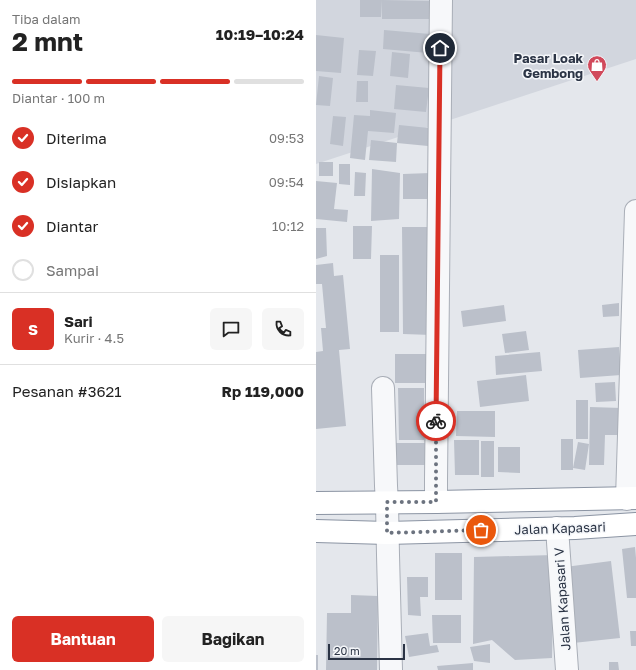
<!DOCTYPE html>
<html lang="id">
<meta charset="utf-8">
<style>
:root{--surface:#fff;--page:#f6f6f6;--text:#222;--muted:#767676;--line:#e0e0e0;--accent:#d93025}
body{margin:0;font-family:"Golos Text",sans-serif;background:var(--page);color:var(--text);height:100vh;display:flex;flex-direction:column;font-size:15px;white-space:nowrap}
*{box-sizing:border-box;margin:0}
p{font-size:13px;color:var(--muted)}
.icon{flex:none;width:22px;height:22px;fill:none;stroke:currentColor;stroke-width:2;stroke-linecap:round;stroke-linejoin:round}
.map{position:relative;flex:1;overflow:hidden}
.panel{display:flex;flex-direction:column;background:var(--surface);width:316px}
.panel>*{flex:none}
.scale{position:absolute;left:12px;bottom:10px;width:77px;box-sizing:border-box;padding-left:4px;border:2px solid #2b3445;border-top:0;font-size:11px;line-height:14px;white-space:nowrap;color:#2b3445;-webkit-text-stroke:3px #f4f6f9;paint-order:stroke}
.pin{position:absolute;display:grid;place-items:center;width:34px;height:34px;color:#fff;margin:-17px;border:2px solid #fff;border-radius:50%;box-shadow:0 1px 4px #0007}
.courier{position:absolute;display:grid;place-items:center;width:40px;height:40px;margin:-20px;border:3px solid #d93025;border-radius:50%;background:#fff;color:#222;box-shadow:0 1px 5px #0007}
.head em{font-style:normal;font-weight:700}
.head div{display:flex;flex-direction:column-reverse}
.head{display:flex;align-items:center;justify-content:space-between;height:68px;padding:0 12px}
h1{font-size:26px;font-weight:700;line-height:30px}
.bar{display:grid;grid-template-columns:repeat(4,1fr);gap:6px 4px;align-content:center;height:48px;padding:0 12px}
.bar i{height:5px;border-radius:3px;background:var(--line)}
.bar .on{background:var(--accent)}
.bar p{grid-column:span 4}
.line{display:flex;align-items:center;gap:10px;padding:0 12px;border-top:1px solid var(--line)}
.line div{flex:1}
.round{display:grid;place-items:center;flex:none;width:42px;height:42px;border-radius:6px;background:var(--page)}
ol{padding:0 12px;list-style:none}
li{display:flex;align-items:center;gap:12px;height:44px}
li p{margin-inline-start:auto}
li .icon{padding:4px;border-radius:50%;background:var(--accent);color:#fff;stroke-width:4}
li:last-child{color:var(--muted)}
li i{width:22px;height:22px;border:2px solid var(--line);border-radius:50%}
.cta{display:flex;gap:8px;margin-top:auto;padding:8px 12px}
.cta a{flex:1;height:46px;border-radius:6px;background:var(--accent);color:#fff;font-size:16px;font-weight:700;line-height:46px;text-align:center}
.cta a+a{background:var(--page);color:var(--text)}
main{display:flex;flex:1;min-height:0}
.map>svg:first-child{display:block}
.built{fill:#d2d6de}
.building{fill:#bbc0ca}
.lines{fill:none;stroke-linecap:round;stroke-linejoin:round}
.minor-casing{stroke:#a9aeb7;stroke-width:24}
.highway-casing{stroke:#8b94a3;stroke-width:24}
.minor{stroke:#f7f8fa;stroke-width:22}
.highway{stroke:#fff;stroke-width:22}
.done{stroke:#6c737f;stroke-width:4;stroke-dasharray:0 7.2}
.route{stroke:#d93025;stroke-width:5}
.labels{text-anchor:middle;stroke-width:3;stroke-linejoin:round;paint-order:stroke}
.poi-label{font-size:13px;font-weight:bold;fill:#2b3445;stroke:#f4f6f9;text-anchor:end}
.street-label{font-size:13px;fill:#2b3445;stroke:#f4f6f9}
</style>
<main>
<section class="panel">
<div class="head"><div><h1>2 mnt</h1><p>Tiba dalam</p></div><em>10:19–10:24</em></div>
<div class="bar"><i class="on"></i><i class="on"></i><i class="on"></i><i></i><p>Diantar · 100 m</p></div>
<ol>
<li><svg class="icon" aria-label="check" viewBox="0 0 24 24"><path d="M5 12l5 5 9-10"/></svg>Diterima<p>09:53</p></li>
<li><svg class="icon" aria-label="check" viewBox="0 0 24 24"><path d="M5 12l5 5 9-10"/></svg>Disiapkan<p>09:54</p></li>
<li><svg class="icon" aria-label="check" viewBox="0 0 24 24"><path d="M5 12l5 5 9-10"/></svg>Diantar<p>10:12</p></li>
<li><i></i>Sampai</li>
</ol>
<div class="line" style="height:72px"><b class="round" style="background:var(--accent);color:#fff">S</b><div><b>Sari</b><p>Kurir · 4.5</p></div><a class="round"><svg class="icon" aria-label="chat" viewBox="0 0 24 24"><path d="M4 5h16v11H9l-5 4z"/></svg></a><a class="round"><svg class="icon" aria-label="phone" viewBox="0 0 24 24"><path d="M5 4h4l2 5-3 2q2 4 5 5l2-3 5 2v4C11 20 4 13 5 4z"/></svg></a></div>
<div class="line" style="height:52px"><div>Pesanan #3621</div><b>Rp 119,000</b></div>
<div class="cta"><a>Bantuan</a><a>Bagikan</a></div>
</section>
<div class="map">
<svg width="320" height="670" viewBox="0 0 320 670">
<rect width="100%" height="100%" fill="#e4e7ec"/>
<!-- built -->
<path class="built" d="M0 0H320V59L0 164Z"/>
<!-- building -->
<path class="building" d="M44 0H66L65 17H44Z
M66 0 115 1V19H66Z
M68 30 114 34 112 53 67 49Z
M0 35 28 38 25 73 0 71Z
M43 50 60 51 57 76 41 75Z
M76 52 94 54 92 78 74 76Z
M3 76 17 78 14 106 0 105Z
M41 81H52V102H40Z
M80 85 113 88 110 112 78 109Z
M54 110 80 113 78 133 52 131 49 160 34 158 38 115 54 116Z
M17 116 30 117 27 146 14 144Z
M83 125 113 128 112 146 81 143Z
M55 140 81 143 80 162 53 160Z
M3 162H17V176H3Z
M23 164H34V185L23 184Z
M56 169 84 173 83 219 55 221Z
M39 172 50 173 49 196H38Z
M114 173V199H87V174Z
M0 181 21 183 18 209 32 210 31 222 0 219Z
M37 226H56L55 259H37Z
M86 227H116V335L87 334Z
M0 228H10L11 256 0 259Z
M64 255H83V332H64Z
M17 263 18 276 27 275 34 349 23 350 30 426 0 429V352L7 351 5 328H10L6 284H0V265Z
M303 303V316L287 317 286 305Z
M188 305 190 321 147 327 145 311Z
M210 331 213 350 189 353 186 334Z
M303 347 305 375 264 378 262 350Z
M224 352 226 371 180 375 179 356Z
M79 354H113V383H79Z
M210 375 213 401 164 407 161 381Z
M299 382 300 401 280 402 279 383Z
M82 388H108V440H83Z
M260 400H272V439H260Z
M274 407 306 408V435H289L288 465H273Z
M141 411H179V437L140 436Z
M245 439H257V470H245Z
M138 440H163V475H139Z
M165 441H178V477H165Z
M262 442 273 444 269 470 257 468Z
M80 443H110V465H80Z
M182 447H204V473L182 472Z
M319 547 320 558V598H311L306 549Z
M119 553H146V600H119Z
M238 555 236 658 199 660 176 640 157 644 158 557Z
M295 561 304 638 257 643 249 567Z
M91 577H112V597H104L105 616 92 615Z
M35 595 62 596 61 670H10L11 613H35Z
M116 615H145V643H117Z
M314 631H320V646H315Z
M112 633 114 646 121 645 123 652 93 657 89 636Z
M174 644V663L158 661 154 647Z
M0 655H2V670H0Z
M293 662H302L303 670H293Z
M157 663V670H122L121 666Z"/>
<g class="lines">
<defs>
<path id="minor" d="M67 388 70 486 71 503 72 555 75 670
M311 499 320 211
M120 502V480L125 0
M241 528 251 670"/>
<path id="highway" d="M0 503 120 502 320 498
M0 531 71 533 259 528 320 524"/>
</defs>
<!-- minor casing -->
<use href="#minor" class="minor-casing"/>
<!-- highway casing -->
<use href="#highway" class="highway-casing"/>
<!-- minor -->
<use href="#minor" class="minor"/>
<!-- highway -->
<use href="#highway" class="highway"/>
</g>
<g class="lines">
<!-- done -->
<path class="done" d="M120 421V502H71V533L165 530"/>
<!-- route -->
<path class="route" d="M120 421 124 48"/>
</g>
<!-- icons -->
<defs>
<symbol id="shop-pin" viewBox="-11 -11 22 30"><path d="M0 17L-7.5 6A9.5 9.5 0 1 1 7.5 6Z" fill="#d1495b" stroke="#f4f6f9"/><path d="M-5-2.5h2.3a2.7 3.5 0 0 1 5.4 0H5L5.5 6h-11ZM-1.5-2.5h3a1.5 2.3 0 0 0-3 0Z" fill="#fff"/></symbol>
</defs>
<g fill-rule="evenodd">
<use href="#shop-pin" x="270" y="54" width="22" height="30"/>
</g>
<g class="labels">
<!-- poi labels -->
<g class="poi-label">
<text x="267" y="63">Pasar Loak<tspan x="267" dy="15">Gembong</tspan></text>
</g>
<!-- street labels -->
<g class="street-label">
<text transform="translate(244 528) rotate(-2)" y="5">Jalan Kapasari</text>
<text transform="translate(246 599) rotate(-94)" y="5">Jalan Kapasari V</text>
</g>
</g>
</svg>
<div class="scale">20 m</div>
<div class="pin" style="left:165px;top:530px;background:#ea580c"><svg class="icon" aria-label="bag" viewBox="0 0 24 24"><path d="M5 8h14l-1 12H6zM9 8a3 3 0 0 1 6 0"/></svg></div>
<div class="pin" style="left:124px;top:48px;background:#1f2937"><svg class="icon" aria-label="home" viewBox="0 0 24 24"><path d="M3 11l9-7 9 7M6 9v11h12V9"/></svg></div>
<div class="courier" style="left:120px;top:421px"><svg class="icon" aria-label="bike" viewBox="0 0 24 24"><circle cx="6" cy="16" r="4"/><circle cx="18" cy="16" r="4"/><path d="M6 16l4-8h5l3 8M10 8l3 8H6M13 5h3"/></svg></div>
</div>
</main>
